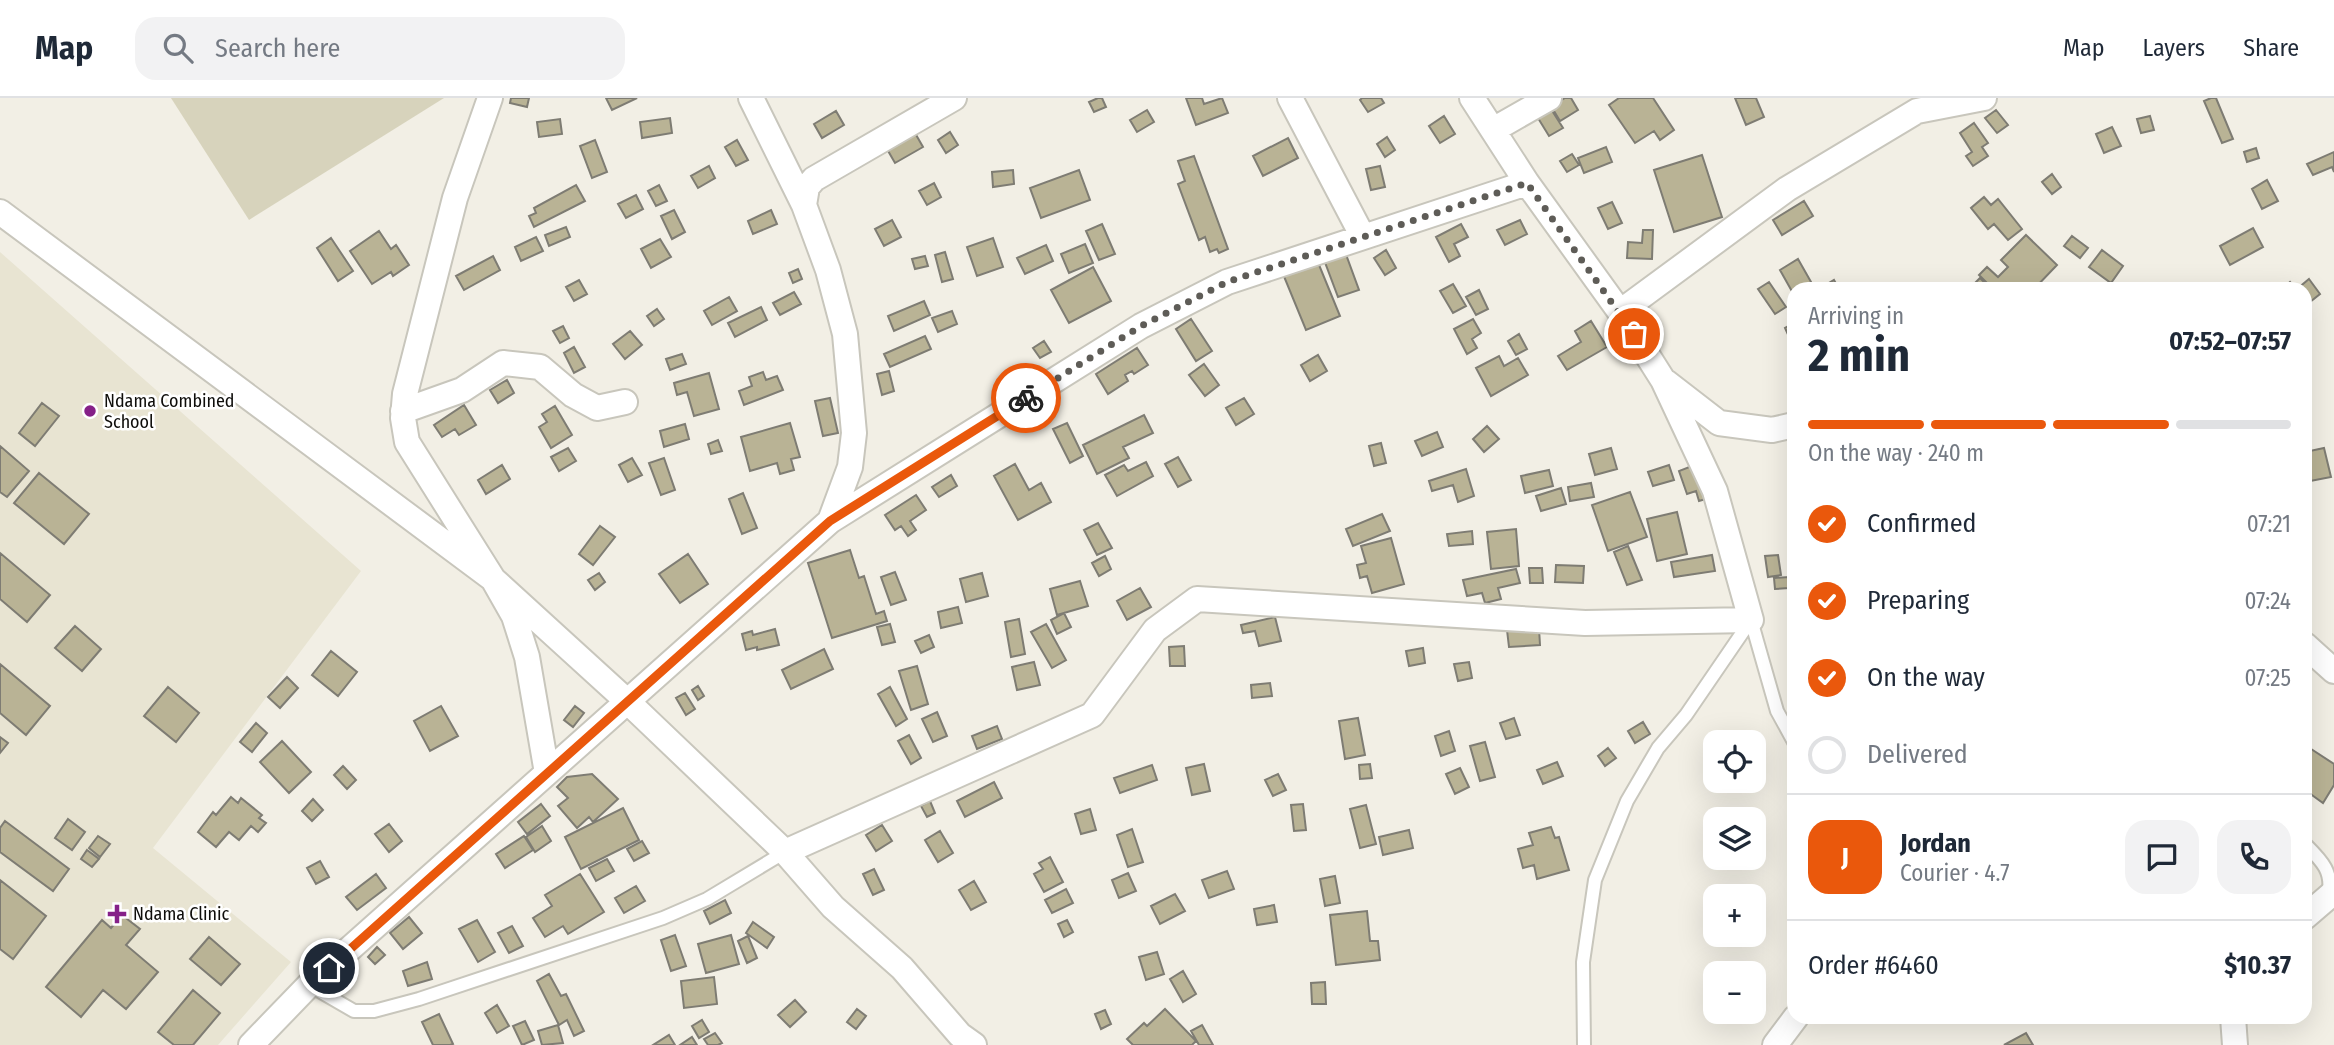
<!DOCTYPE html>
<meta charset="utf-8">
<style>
:root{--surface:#fff;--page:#f2f2f3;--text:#1f2937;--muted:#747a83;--line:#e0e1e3;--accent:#ea580c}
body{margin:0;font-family:"Fira Sans Condensed",sans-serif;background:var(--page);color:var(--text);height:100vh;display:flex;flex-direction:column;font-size:26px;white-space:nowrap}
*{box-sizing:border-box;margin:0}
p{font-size:23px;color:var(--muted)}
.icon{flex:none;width:38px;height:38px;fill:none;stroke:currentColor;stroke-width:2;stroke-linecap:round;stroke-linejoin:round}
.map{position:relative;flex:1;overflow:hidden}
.drawer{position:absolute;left:1787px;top:184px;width:525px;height:742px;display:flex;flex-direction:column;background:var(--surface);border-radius:21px;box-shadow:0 7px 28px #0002}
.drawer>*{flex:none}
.tools{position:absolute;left:1703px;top:632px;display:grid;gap:14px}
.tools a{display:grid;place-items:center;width:63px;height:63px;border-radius:14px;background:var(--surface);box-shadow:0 7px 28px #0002;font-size:35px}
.pin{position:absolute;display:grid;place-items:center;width:60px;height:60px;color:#fff;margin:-30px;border:4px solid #fff;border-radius:50%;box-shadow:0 2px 7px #0007}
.courier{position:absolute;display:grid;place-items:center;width:70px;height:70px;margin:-35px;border:5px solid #ea580c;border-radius:50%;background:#fff;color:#222;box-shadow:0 2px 9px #0007}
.headline em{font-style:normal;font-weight:700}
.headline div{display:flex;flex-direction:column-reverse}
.headline{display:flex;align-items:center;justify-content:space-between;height:119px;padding:0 21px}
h1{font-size:46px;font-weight:700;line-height:52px}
.bar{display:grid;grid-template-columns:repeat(4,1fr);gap:10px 7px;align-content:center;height:84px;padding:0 21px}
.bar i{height:9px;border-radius:5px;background:var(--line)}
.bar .on{background:var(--accent)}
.bar p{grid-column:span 4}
.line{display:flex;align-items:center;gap:18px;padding:0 21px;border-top:2px solid var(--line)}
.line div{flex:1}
.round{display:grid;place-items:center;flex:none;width:74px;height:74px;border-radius:21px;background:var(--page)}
ol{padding:0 21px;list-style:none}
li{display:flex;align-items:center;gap:21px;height:77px}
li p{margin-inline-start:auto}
li .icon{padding:7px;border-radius:50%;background:var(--accent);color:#fff;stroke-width:4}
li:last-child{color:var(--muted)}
li i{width:38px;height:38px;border:4px solid var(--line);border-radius:50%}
header{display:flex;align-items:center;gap:42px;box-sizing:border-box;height:98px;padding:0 35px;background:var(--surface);border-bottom:2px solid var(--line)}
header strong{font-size:33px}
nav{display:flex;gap:38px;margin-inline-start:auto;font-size:24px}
.search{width:490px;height:63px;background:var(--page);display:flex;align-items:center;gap:18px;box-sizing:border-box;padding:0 24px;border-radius:21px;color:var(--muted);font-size:26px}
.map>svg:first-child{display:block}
.built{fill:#e8e4d2}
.green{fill:#d7d3bc}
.building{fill:#b9b395;stroke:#7e7c73;stroke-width:2}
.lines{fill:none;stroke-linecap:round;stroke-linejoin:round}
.service-casing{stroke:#c8c6bc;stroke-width:16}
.minor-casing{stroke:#c8c6bc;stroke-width:28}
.service{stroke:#fff;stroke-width:12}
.minor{stroke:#fff;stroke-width:24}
.done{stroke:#5e5c57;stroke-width:7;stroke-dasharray:0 12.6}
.route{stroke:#ea580c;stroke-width:9}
.poi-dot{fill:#852088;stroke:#fff;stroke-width:2.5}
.labels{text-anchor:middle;stroke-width:5;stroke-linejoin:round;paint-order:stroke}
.poi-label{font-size:18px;fill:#0e0d0a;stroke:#fff;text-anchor:start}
</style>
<header>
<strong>Map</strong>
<div class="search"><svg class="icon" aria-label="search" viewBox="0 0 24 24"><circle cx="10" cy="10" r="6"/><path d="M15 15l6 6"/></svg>Search here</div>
<nav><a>Map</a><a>Layers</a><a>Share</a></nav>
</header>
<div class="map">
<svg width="2334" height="947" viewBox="0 0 2334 947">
<rect width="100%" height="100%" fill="#f2efe5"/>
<!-- built -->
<path class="built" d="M0 154 361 473 153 750 291 864 218 947H0Z"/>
<!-- green -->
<path class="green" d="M171 0H444L249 122Z"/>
<!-- building -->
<path class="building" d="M511 0H529L527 9 510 5Z
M606 0H637L612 12Z
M1098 0H1102L1106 9 1094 14 1089 4Z
M1186 0H1202L1204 6 1222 0 1228 15 1196 27Z
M1362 0H1381L1384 5 1368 14 1360 2Z
M1565 0H1571L1578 12 1560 23 1551 8Z
M1619 0H1653L1674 32 1660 42 1654 33 1635 45 1609 7Z
M1735 0H1756L1764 19 1746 27Z
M2211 0H2216L2233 41 2222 45 2204 3Z
M1551 11 1563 30 1549 38 1538 20Z
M1147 12 1154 24 1137 34 1130 22Z
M1996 12 2008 27 1997 35 1985 20Z
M836 13 844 27 822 40 814 26Z
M1444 18 1455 36 1440 45 1429 28Z
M2150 18 2154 32 2141 35 2137 21Z
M670 20 672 35 642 40 640 24Z
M560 21 562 36 539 39 537 24Z
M1974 25 1988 45 1982 49 1988 58 1973 68 1966 58 1972 54 1960 35Z
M2112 29 2121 48 2104 55 2096 36Z
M950 34 958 47 946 55 938 42Z
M915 35 923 49 895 65 887 51Z
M1387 39 1395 52 1385 59 1377 46Z
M1288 40 1298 60 1263 78 1253 58Z
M595 42 607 74 592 80 580 48Z
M737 42 748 62 736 68 725 49Z
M1606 49 1612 64 1584 75 1578 60Z
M2256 50 2259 60 2247 64 2244 54Z
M2334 54V74L2332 69 2313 77 2307 66Z
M1572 56 1579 67 1567 74 1560 63Z
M1702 57 1722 119 1674 134 1654 72Z
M1194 58 1228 151 1219 155 1217 151 1210 154 1205 139 1199 142 1178 86 1185 83 1178 63Z
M709 68 715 80 698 90 691 78Z
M1380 68 1385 89 1371 92 1366 71Z
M1013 72 1014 86 993 89 992 74Z
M1079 72 1090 102 1041 120 1030 90Z
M2052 76 2061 89 2052 96 2042 84Z
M2267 82 2278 103 2262 111 2252 91Z
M934 85 941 99 927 107 919 93Z
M576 87 585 103 534 129 529 118 536 115 534 110Z
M659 87 667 103 656 108 648 93Z
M636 97 643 111 626 120 618 106Z
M1984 99 1991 107 1998 101 2022 131 2008 142 1994 126 1988 131 1971 110Z
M1804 103 1813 118 1782 137 1773 122Z
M1612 104 1622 125 1608 131 1598 110Z
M674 112 685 134 672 141 661 118Z
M771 112 777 126 753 136 748 123Z
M892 122 901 139 884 148 875 131Z
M1520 122 1527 136 1505 147 1497 132Z
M1102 126 1115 156 1099 162 1086 133Z
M1461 126 1468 139 1454 146 1460 158 1449 164 1436 139Z
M566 129 570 139 549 148 545 137Z
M2253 130 2263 149 2230 167 2220 148Z
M1643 132H1653L1652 161 1627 160 1628 144 1642 145Z
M379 133 391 151 396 147 409 167 393 178 391 174 372 186 350 153Z
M2026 137 2057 167 2034 191H1993L1979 177 1987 169 1998 179 2008 169 2001 162Z
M2072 138 2088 150 2080 160 2064 148Z
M536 139 543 153 521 163 515 149Z
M331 140 353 173 338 183 317 150Z
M993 140 1003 169 977 178 967 149Z
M660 141 671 159 651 170 641 151Z
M1085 146 1093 165 1069 175 1061 156Z
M1046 147 1053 163 1025 176 1017 160Z
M1344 151 1359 192 1338 199 1323 159Z
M1386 152 1396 170 1385 177 1374 160Z
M2102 152 2123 168 2111 185 2089 169Z
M945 154 953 181 942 184 935 157Z
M493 158 500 172 464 192 456 178Z
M925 158 928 168 915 171 912 161Z
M1798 161 1815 191H1794V197L1780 172Z
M1317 162 1340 218 1306 232 1283 176Z
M1093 169 1111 203 1069 225 1051 192Z
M798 171 802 181 793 185 789 175Z
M1980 180 1991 191H1969Z
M2309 181 2320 196 2305 208V191H2297Z
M579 182 587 196 574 203 566 189Z
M1834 182 1839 191H1819Z
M1769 184 1786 209 1775 216 1758 191Z
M2290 184 2296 191H2282Z
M1453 186 1466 208 1453 215 1440 193Z
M1479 192 1488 211 1476 217 1466 199Z
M794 194 801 206 780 217 773 205Z
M729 199 737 213 712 227 704 213Z
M924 203 930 217 894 233 888 218Z
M761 209 767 222 735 239 728 225Z
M657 211 664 221 654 228 647 218Z
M952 213 957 226 938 234 932 220Z
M1191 221 1212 253 1196 263 1176 231Z
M1473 221 1481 235 1472 241 1477 250 1467 256 1454 231Z
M1591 223 1607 249 1567 272 1558 258 1581 244 1575 233Z
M1792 226 1794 240 1790 241 1785 230Z
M563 228 569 240 560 245 553 233Z
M630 233 642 247 625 261 613 246Z
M1519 236 1527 251 1516 257 1508 243Z
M925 238 931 251 890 269 884 256Z
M1044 243 1051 254 1040 260 1033 250Z
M574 249 585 269 574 275 564 255Z
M1137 250 1148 267 1134 276 1132 273 1125 277 1128 283 1108 296 1096 276Z
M682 256 686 266 670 272 666 261Z
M1318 257 1327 273 1310 283 1301 267Z
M1499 258 1504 268 1518 260 1528 277 1491 298 1476 270Z
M1204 266 1219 287 1205 298 1189 277Z
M889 273 894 293 882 297 877 276Z
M763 274 766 282 777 278 783 292 744 307 739 293 752 288 749 279Z
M709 275 719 311 694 318 687 294 677 297 674 285Z
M507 282 514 295 498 305 490 292Z
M830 300 838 335 823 338 815 303Z
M1244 300 1254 316 1236 327 1226 310Z
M42 305 59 318 35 348 19 335Z
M464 307 476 327 459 337 455 331 442 339 434 327Z
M555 308 572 337 551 350 539 329 547 324 542 316Z
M1144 317 1153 335 1123 349 1129 360 1097 376 1083 347Z
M790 325 800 359 791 361 794 372 780 376 777 365 750 373 741 339Z
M1067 325 1083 358 1070 365 1053 331Z
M685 326 689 341 664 349 660 333Z
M1487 328 1499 341 1484 354 1473 341Z
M1437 334 1443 349 1422 358 1415 343Z
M718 342 722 353 711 356 708 346Z
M1381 345 1386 365 1374 368 1369 348Z
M0 348 29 373 7 399 0 394Z
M568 350 576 363 559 373 551 359Z
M1611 350 1617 371 1595 377 1589 356Z
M2324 350 2331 379 2305 384V354Z
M1178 359 1191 382 1178 389 1165 366Z
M632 360 642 377 628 384 619 367Z
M664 360 675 392 661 397 649 365Z
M1146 364 1153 378 1117 398 1105 377 1124 367 1128 373Z
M1015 366 1029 392 1041 385 1051 404 1018 422 994 378Z
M1697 366 1709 400 1699 403 1696 393 1687 396 1679 373Z
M502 367 510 381 486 396 478 382Z
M1669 367 1674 382 1653 388 1648 374Z
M1466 371 1474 398 1458 404 1453 387 1432 393 1429 383Z
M1549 372 1553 388 1525 395 1521 378Z
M39 375 89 416 64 446 14 405Z
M951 377 957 388 939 399 932 389Z
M1591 385 1594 399 1570 403 1568 389Z
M1561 390 1566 406 1541 413 1536 398Z
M1630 394 1647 439 1608 453 1592 407Z
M743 395 757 430 742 436 729 401Z
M916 397 926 412 910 423 916 432 908 438 901 428 895 432 885 417Z
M1677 414 1687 456 1657 463 1647 421Z
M1382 416 1390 433 1353 448 1346 431Z
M1098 425 1112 450 1097 457 1084 432Z
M600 428 615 439 593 467 579 456Z
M1516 431 1519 468 1491 471 1487 434Z
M1472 433 1473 446 1449 448 1447 436Z
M1391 440 1404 486 1372 495 1367 478 1360 480 1357 467 1366 465 1361 448Z
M1628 448 1642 482 1627 487 1614 454Z
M850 452 859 480 864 478 876 516 884 513 887 523 832 540 808 465Z
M0 455 50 497 27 524 0 501Z
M688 456 708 486 680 505 659 476Z
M1712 457 1715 473 1674 479 1671 464Z
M1778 457 1781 477 1768 479 1765 458Z
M1105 458 1111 471 1099 478 1092 465Z
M1556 467 1584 468 1583 485 1555 484Z
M1529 470H1542L1543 485H1530Z
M1516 471 1520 485 1498 490 1501 501 1485 505 1482 495 1467 498 1463 482Z
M895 474 906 502 891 507 881 479Z
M599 475 605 484 595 492 588 482Z
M982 475 988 498 966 504 960 481Z
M1789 479V490L1775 491 1774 480Z
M1080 483 1088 508 1057 517 1050 491Z
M1140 490 1151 509 1127 522 1117 503Z
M958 509 962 525 941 530 938 514Z
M1064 515 1071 529 1057 536 1051 522Z
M1275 519 1281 543 1259 548 1255 533 1243 535 1241 527Z
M1019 521 1025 556 1011 559 1005 524Z
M890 526 895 544 882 547 877 529Z
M1046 526 1066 562 1052 570 1031 534Z
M75 528 101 551 82 573 55 550Z
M1539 530 1540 547 1509 549 1507 532Z
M775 531 779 547 757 552V549L746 552 742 536 752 533 753 537Z
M929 537 934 549 921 555 915 543Z
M1184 548 1185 568H1170L1169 549Z
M1423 550 1425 565 1409 568 1406 553Z
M824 551 833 571 791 591 782 572Z
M331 553 357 574 338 598 312 577Z
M1034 564 1040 587 1017 592 1012 569Z
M1469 564 1472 580 1458 583 1454 566Z
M0 566 50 608 26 637 0 615Z
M917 568 928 606 911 612 899 573Z
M287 579 298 590 280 610 268 599Z
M1270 585 1272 598 1252 600 1251 587Z
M698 588 704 598 698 602 692 592Z
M168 589 199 615 176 644 144 618Z
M890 589 907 621 896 628 878 596Z
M685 595 695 611 686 617 676 600Z
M441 608 458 638 430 653 414 623Z
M575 608 584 615 573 629 564 622Z
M937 614 947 638 933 644 922 621Z
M1358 620 1365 657 1345 661 1339 623Z
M1514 620 1520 637 1506 641 1500 625Z
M1643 624 1650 636 1635 645 1628 633Z
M256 625 267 635 252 654 240 644Z
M997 628 1002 641 977 651 972 638Z
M1449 633 1455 653 1441 658 1435 638Z
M909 637 921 660 911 666 898 643Z
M0 639 8 645 0 655Z
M282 643 311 674 289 695 260 664Z
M1485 644 1495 679 1480 683 1470 648Z
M2305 647 2334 666V687L2323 705 2305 692Z
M1608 650 1616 660 1605 668 1598 658Z
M1557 664 1563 678 1543 686 1537 672Z
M1204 666 1210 693 1192 697 1186 670Z
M1370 666 1372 680 1360 681 1359 667Z
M1152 667 1157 682 1120 695 1114 680Z
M343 668 356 682 347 691 334 677Z
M1460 670 1469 689 1455 696 1446 676Z
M592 676 618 701 593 724 589 719 577 730 558 708 568 700 557 689 567 679Z
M1278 676 1286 692 1273 698 1265 682Z
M994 684 1002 700 965 719 957 703Z
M231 699 238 705 241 700 262 717 259 720 266 725 258 734 251 728 239 742 229 734 216 749 198 734 213 714 216 717Z
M313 701 323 712 312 723 302 713Z
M930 703 935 715 927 719 921 708Z
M541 706 550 718 527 736 518 724Z
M1303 706 1306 732 1294 733 1291 707Z
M1366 707 1376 746 1360 750 1350 711Z
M623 710 639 742 581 771 565 739Z
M1090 711 1096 732 1081 736 1075 716Z
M68 721 85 734 72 752 55 740Z
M5 723 69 771 53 793 0 754V730Z
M389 726 402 743 389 754 375 736Z
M882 727 892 743 876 753 866 737Z
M542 728 551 743 535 754 526 739Z
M1551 729 1555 740 1559 739 1569 772 1537 781 1534 767 1523 770 1518 751 1533 747 1529 735Z
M1132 731 1143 764 1128 769 1117 737Z
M1409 732 1413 750 1383 757 1379 739Z
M940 733 953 755 938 764 925 742Z
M98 738 110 746 100 759 89 750Z
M524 738 533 752 505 770 496 756Z
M642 743 649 755 634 763 627 751Z
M87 752 99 761 92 769 81 761Z
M1050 759 1063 784 1044 794 1034 776 1043 771 1039 765Z
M607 761 614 773 596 783 589 770Z
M320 763 329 779 316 786 307 770Z
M874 771 884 792 873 797 863 776Z
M1227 773 1234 791 1209 800 1202 782Z
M1128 775 1136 793 1119 800 1112 782Z
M376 776 386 790 357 812 346 799Z
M580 776 604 814 568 836 563 828 545 839 533 820 552 808 545 797Z
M1335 778 1340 805 1325 808 1320 781Z
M0 782 46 818 13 861 0 851Z
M974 783 986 804 971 812 959 792Z
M636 788 645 803 624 815 615 800Z
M1066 791 1073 805 1052 815 1045 802Z
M1175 796 1185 813 1160 826 1151 808Z
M725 802 731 815 710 826 704 813Z
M1274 807 1277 824 1257 827 1254 811Z
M1367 813 1370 843H1378L1380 862 1336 867 1330 817Z
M122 817 140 831 126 847 158 874 126 911 103 892 81 919 46 889 102 822 111 830Z
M409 819 422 835 403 851 390 835Z
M477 822 495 854 478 864 459 831Z
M1067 822 1073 834 1064 839 1058 826Z
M753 824 774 839 767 850 746 835Z
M512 828 523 848 509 855 498 835Z
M675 837 686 868 671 873 661 842Z
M731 837 739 866 706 875 698 846Z
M748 838 757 860 747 865 738 843Z
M209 839 240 866 221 887 190 861Z
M377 849 385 857 375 866 368 859Z
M1157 854 1164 876 1146 882 1139 859Z
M427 864 432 881 408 888 403 873Z
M1183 873 1196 896 1183 904 1170 881Z
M549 876 561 898 566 896 584 933 574 938 567 922 559 927 537 883Z
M714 879 717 906 684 910 681 883Z
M1325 884 1326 906H1312L1311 885Z
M193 892 220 915 193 947H174L158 934Z
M795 902 806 914 790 929 778 917Z
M497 907 509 928 497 935 485 915Z
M857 911 866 918 856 931 847 924Z
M1165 911 1196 943 1192 947H1133L1127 941 1144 925 1147 928Z
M1105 912 1111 926 1101 931 1095 916Z
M439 916 453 946 450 947H433L422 924Z
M702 922 709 934 699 940 692 928Z
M525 923 534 942 522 947 513 928Z
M558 927 563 945 542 947 538 933Z
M1202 927 1213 947H1199L1191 933Z
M715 935 722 945 718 947H708L704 941Z
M2026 935 2033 947H2004Z
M669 937 675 947H653Z
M692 939 697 947H680Z"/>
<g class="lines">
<defs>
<path id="service" d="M1751 522 1777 613 1794 644
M2305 746C2321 762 2334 774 2328 798
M309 887 354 913H374L419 901 663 820 707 801 785 754
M1584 947 1583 864 1595 782 1627 703 1658 650 1686 617 1751 522"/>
<path id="minor" d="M490 0 455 100 405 296 403 320 407 344 493 481 514 518 527 559 547 675
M751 0 804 107
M1290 0 1363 139
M1493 32 1549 0
M0 114 493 481 628 604 785 754 833 809 902 870 960 937 974 947
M1620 214 1787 91 1917 13 1984 0
M1666 284 1719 325 1772 332 1794 327
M403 313 462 292 503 265 540 269 573 297 597 310 625 304
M830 423 850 369 854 335 845 236 828 172 804 107 807 89 814 81 954 0
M2305 547 2334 573
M785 754 1092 617 1155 532 1197 501 1585 525 1751 522 1715 393 1663 282 1620 214 1527 85 1472 0
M2305 819 2334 794
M2233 919 2235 947
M251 947 309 887 830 423 1141 228 1227 184 1527 85
M1775 947 1796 919"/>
</defs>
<!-- service casing -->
<use href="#service" class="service-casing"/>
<!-- minor casing -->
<use href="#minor" class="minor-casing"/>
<!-- service -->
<use href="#service" class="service"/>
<!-- minor -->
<use href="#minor" class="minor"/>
</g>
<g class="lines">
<!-- done -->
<path class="done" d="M1026 300 1141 228 1227 184 1527 85 1634 236"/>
<!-- route -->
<path class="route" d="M329 870 830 423 1026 300"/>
</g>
<!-- markers -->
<g class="poi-dot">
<circle cx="90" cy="313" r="7"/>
<path d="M113.5 805.5h7v7h7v7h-7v7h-7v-7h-7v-7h7z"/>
</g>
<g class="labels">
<!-- poi labels -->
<g class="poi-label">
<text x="104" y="309">Ndama Combined<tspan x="104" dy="21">School</tspan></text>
<text x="133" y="822">Ndama Clinic</text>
</g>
</g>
</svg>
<div class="tools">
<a><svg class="icon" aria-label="locate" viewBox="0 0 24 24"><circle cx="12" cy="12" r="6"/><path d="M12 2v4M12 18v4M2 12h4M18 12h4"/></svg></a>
<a><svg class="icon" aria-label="layers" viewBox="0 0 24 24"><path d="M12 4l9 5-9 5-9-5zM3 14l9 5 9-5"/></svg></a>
<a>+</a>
<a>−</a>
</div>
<div class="pin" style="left:1634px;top:236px;background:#ea580c"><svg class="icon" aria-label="bag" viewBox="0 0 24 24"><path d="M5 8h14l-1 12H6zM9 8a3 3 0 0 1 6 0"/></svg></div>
<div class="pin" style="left:329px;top:870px;background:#1f2937"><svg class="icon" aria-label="home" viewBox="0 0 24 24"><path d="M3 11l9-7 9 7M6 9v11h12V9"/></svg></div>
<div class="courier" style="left:1026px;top:300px"><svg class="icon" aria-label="bike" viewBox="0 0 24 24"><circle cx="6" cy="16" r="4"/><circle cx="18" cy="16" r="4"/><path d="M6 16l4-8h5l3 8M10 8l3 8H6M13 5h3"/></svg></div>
<section class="drawer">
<div class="headline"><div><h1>2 min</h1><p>Arriving in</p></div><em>07:52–07:57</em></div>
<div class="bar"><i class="on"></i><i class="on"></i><i class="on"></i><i></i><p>On the way · 240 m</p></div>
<ol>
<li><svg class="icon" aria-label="check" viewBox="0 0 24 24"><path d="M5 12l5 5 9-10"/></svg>Confirmed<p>07:21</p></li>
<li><svg class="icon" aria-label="check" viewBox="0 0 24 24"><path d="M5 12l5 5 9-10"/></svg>Preparing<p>07:24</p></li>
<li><svg class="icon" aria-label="check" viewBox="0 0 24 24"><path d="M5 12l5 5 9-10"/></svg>On the way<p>07:25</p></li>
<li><i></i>Delivered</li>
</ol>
<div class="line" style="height:126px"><b class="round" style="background:var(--accent);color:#fff">J</b><div><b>Jordan</b><p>Courier · 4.7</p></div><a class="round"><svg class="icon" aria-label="chat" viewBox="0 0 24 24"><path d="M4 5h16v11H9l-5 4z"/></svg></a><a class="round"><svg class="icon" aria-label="phone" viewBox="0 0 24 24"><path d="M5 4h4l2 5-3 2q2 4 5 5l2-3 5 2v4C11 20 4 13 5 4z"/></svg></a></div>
<div class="line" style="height:91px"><div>Order #6460</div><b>$10.37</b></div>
</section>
</div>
